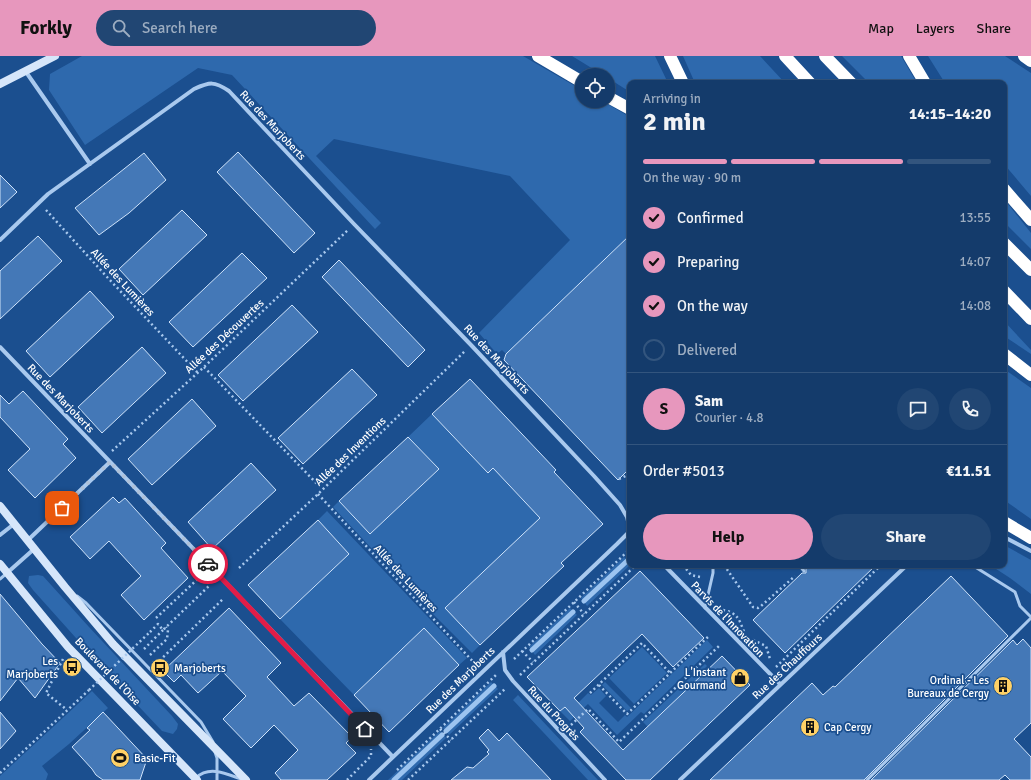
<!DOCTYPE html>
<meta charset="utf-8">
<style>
:root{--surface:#143b6b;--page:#214673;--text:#f1f3f6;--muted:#9dadc1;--line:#33557e;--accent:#e797bd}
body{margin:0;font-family:Signika,sans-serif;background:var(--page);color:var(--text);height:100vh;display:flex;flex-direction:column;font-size:15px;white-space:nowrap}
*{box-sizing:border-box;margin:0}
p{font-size:13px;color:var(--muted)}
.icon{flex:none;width:22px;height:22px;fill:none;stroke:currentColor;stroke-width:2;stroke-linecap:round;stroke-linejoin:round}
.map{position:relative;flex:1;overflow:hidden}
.details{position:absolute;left:627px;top:24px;width:380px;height:488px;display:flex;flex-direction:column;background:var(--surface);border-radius:8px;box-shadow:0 1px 3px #0004,0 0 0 1px var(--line)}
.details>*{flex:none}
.controls{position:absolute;left:575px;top:12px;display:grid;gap:8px}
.controls a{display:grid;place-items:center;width:40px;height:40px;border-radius:50%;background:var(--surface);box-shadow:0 1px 3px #0004,0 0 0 1px var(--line);font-size:20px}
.pin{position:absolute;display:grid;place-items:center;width:34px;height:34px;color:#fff;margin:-17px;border-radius:8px;box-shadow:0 2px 6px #0006}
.courier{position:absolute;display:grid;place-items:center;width:40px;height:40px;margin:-20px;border:3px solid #e11d48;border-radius:50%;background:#fff;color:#222;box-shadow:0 1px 5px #0007}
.summary em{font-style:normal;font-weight:800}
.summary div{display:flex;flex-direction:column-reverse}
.summary{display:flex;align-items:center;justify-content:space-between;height:68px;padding:0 16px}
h1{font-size:26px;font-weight:800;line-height:30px}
.bar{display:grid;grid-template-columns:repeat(4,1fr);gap:6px 4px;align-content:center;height:48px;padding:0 16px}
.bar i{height:5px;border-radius:3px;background:var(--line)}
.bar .active{background:var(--accent)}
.bar p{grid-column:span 4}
.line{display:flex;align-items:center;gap:10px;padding:0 16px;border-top:1px solid var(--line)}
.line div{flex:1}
.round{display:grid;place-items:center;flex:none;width:42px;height:42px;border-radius:21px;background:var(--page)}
ol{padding:0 16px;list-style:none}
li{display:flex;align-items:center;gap:12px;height:44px}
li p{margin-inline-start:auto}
li .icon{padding:4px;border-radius:50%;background:var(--accent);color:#111;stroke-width:4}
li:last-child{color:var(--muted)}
li i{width:22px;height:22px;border:2px solid var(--line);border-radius:50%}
.primary-button{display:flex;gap:8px;margin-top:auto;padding:8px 16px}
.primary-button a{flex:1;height:46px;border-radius:24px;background:var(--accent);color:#111;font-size:16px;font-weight:800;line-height:46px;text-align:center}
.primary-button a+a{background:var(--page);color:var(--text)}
header{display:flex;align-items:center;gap:24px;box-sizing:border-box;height:56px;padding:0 20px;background:var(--accent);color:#111}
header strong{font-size:19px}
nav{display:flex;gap:22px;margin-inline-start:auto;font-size:14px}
.search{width:280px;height:36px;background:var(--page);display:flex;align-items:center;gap:10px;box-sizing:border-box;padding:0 14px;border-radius:22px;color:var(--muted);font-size:15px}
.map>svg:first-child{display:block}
.green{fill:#2e69ad}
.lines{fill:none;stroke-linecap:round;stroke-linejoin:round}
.stream{stroke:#9cc4f0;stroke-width:5}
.building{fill:#4478b7;stroke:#cfe3fa}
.path{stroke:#a9c9ee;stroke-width:2.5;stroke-dasharray:2 3;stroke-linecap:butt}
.service{stroke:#a9c9ee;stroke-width:3}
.minor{stroke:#a9c9ee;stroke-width:4}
.secondary{stroke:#d6e6fa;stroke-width:8}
.motorway{stroke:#fff;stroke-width:12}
.path-bridge{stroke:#a9c9ee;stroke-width:2.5;stroke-dasharray:2 3;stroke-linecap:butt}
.done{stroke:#afc1d8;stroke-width:4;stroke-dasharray:0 7.2}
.route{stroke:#e11d48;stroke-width:5}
.labels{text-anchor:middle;stroke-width:3.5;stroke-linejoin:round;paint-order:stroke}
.street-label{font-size:11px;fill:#fff;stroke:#1b4f8f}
.poi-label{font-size:11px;fill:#fff;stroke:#1b4f8f;text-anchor:end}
</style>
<header>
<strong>Forkly</strong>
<div class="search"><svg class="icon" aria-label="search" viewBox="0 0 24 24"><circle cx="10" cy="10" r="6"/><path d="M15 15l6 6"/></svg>Search here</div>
<nav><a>Map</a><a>Layers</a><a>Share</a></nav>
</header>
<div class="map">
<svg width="1031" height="724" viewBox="0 0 1031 724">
<rect width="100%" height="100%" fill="#1b4f8f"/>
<!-- green -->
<path class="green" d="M82 0H523L582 34V45H602L630 61V179L506 298 502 294 497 298 479 277 570 184 510 120 334 83 316 100 381 167 375 173 232 19 198 12 85 89 49 34 50 18Z
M572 0H655L668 27H630V36L608 22V19H603Z
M683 0H760L785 27H695Z
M842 0H901L917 27H869Z
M928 0H1005L1031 17V140L1004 108V27H945Z
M1004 143 1031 177V193L1004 166Z
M1004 265 1031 294V298L1004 280Z
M1004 313 1031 332V463L1004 444Z
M432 358 488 417 498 408 509 429 524 445 544 459 480 589 472 597 429 554 333 451 339 445 370 478 439 413 408 381Z
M327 455 467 602 459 609 424 572 354 639 280 563 349 498 318 464Z
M1004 489 1031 504V538L1010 522 990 509H1004Z
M624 501 630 507V509L587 550 581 542Z
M38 519 43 520 89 571 172 660 178 668 177 673 173 678 162 675 110 620 33 534 28 527 29 520Z
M570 552 577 559 535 599 529 591Z
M707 584 713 591 644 658 641 656 617 679 588 648 570 665 560 655 570 647 574 651 588 637 591 639 599 632 606 640 599 647 618 666 625 659 627 661Z
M642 591 667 617 634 648 609 622Z
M705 608 707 610 701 616 703 618 648 671 643 666Z
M491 626 498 633 449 679 443 672Z
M605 626 631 652 627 655 602 629Z
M92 635 108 652 69 688 42 710 48 718 46 724H0V720Z
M518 639 598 724H588L513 644Z
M560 661 579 681 576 684 556 664Z
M440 675 446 682 402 724H388Z"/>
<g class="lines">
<!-- stream -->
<path class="stream" d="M584 545 627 505
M532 594 573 556
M446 675 494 630
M394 724 442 679"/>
</g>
<!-- building -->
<path class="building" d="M238 96 315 177 294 197 217 116Z
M144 97 166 124 129 157 99 179 75 152Z
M0 119 17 136 0 152Z
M182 154 207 179 143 239 119 213Z
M630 179V412L618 424 504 304 506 298Z
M38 180 62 205 0 263V215Z
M242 197 267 222 193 291 169 266Z
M339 204 425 294 408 311 322 221Z
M90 235 114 261 50 321 26 295Z
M292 249 318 276 243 345 218 319Z
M142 291 166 317 102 377 78 351Z
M352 313 377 339 303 408 278 382Z
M470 323 556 414 554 416 603 468 561 507 564 510 480 589 445 552 540 462 493 412 488 417 432 358Z
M23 335 68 383 63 388 76 402 35 442 8 414 30 393 0 361V339L9 348Z
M192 343 216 370 152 429 128 403Z
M408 381 439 413 370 478 339 445Z
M251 407 276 434 212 493 188 466Z
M113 441 119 447 125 442 166 487 161 492 188 522 144 564 121 539 141 520 109 485 90 503 70 481Z
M318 464 349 498 280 563 248 529Z
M810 509H876L785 597 753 564 802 517H806V513Z
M640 515 704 582 673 611 642 578 574 642 623 694 722 600 750 629 650 724H626L580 676 584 672 565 651 560 655 527 621Z
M951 520 1008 580 864 724H710L812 627 823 639 833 630 835 631Z
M0 538 42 588 60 607 35 642 18 622 0 645Z
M229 552 281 607 267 621 294 650 309 637 352 681 346 687 356 697 327 724H281L275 717 298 694 274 669 251 692 223 663 246 640 222 615 198 637 181 619 174 626 163 615Z
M424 572 459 609 389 676 354 639Z
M1023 583 1031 592V667L1014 683 1031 701V724H1010L1005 719 999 724H871L1013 584 1017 589Z
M0 656 16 675 0 693Z
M103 656 147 703 140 724H103L96 719 92 713 72 691 90 674 87 672Z
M488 673 499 685 507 677 551 724H451L467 711 473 712 489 698 487 696 489 694 479 682Z"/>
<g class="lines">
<!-- path -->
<path class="path" d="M46 154 107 221 197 316
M204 311 322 433
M112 395 204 311 348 174
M619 423 630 418
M318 438 477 610
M683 509 691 519 700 521 702 523
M724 509 753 551 758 552 761 550 795 520
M239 512 318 438 465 295
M574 546 584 558
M723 554C737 557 739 562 744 576
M156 562 201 520
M150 576 158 568 163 574 210 529
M753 584 766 590 770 603
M144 593 163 574
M522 595 533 606
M150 599 167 583 168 574 166 571
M63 603 46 637 67 654
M514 603 628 495 630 497
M156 608 223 543
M776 611 881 509
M520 619 636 509
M599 629 627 658 710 579
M590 637 642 587 670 617
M571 669 588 653 619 686 720 589
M440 673 451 684
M397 714 497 618
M0 717 89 634
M347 724 371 700V693
M408 724 506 632"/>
<!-- service -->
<path class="service" d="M799 509 804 515
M972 509 1015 536 1020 550 1031 561
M0 523 7 517
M77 540 86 547 201 666 213 686
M705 552 713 517V512L711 509
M215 696 217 702V724
M196 722C209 709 227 718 241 723
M867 724 1031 562"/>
<!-- minor -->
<path class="minor" d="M26 16 90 108
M0 184 48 138 194 33C210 26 214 25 229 35L354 168 471 289 594 420 620 449 627 461 629 469 628 477 617 488 393 701 0 291
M0 479 14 468
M1004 481 1031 495
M28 484 110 406
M664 509 780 628
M7 517 34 493
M503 596 505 614 513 625 605 724
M369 724 393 701
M680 724 907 509"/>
<!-- secondary -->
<path class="secondary" d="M0 28 55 0
M0 450 65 531 113 588 246 724
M0 508 68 591 197 724"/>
<!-- motorway -->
<path class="motorway" d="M538 0 582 26
M670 0 683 27
M785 0 810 27
M825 0 851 27
M909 0 925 27
M1024 0 1031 5
M608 41 630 53
M1004 133 1031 164
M1004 187 1031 214
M1004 235 1031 263
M1004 298 1031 319
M1004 466 1031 482"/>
<!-- path-bridge -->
<path class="path-bridge" d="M89 634 150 576"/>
</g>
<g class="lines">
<!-- done -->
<path class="done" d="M62 452 110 406 208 508"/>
<!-- route -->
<path class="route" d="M208 508 365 673"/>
</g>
<!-- icons -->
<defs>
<symbol id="bus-disc" viewBox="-11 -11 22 22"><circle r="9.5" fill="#ffd166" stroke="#1b4f8f"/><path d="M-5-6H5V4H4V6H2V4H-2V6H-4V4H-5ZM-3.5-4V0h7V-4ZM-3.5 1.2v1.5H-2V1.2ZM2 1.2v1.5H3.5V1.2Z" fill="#111"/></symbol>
<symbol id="shop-disc" viewBox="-11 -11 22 22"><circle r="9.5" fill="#ffd166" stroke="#1b4f8f"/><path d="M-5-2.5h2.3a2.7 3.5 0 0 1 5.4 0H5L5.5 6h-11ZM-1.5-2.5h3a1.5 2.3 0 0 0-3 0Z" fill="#111"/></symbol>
<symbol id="building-disc" viewBox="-11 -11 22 22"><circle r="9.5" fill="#ffd166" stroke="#1b4f8f"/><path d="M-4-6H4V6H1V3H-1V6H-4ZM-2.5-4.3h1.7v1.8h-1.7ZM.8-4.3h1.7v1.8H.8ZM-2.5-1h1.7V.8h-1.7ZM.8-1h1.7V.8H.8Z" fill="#111"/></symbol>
<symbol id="stadium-disc" viewBox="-11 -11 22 22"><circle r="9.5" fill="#ffd166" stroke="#1b4f8f"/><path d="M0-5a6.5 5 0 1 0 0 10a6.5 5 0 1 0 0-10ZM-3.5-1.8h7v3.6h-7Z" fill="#111"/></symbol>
</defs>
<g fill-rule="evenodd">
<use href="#bus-disc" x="61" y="600" width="22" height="22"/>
<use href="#bus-disc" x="149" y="601" width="22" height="22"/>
<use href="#shop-disc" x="729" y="611" width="22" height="22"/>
<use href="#building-disc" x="992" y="619" width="22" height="22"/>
<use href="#building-disc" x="799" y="660" width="22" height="22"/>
<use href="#stadium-disc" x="109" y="691" width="22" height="22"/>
</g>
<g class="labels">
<!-- street labels -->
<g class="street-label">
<text transform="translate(273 69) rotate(47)" y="4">Rue des Marjoberts</text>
<text transform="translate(123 226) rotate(47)" y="4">Allée des Lumières</text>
<text transform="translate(224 280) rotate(-43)" y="4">Allée des Découvertes</text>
<text transform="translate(497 303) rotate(47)" y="4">Rue des Marjoberts</text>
<text transform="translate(61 342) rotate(46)" y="4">Rue des Marjoberts</text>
<text transform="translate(350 395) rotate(-44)" y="4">Allée des Inventions</text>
<text transform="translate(406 522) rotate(47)" y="4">Allée des Lumières</text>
<text transform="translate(728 563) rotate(46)" y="4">Parvis de l'Innovation</text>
<text transform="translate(787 610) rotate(-43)" y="4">Rue des Chauffours</text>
<text transform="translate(108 615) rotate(46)" y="4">Boulevard de l'Oise</text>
<text transform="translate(460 624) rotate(-44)" y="4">Rue des Marjoberts</text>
<text transform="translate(554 657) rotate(47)" y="4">Rue du Progrès</text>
</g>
<!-- poi labels -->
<g class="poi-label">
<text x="58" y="609">Les<tspan x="58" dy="13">Marjoberts</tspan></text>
<text x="174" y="616" text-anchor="start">Marjoberts</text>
<text x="726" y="620">L'Instant<tspan x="726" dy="13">Gourmand</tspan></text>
<text x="989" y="628">Ordinal - Les<tspan x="989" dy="13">Bureaux de Cergy</tspan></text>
<text x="824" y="675" text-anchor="start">Cap Cergy</text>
<text x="134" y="706" text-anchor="start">Basic-Fit</text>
</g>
</g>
</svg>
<div class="controls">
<a><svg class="icon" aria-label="locate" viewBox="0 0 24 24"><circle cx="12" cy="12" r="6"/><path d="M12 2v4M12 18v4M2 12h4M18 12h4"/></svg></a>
</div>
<div class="pin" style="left:62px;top:452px;background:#ea580c"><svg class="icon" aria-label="bag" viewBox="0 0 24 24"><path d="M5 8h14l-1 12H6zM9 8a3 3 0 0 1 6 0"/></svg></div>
<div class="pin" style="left:365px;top:673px;background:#1f2937"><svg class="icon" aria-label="home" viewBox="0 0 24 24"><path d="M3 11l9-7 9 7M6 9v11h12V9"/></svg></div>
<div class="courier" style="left:208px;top:508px"><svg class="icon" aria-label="car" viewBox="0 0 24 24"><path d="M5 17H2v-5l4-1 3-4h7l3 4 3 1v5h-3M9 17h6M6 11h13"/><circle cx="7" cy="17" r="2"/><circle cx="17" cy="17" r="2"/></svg></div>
<section class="details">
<div class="summary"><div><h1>2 min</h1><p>Arriving in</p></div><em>14:15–14:20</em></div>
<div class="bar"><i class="active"></i><i class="active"></i><i class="active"></i><i></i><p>On the way · 90 m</p></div>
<ol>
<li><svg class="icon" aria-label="check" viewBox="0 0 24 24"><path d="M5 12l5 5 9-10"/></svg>Confirmed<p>13:55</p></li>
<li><svg class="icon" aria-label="check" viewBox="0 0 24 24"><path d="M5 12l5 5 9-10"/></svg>Preparing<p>14:07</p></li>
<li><svg class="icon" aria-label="check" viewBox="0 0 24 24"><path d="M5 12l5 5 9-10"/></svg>On the way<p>14:08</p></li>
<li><i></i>Delivered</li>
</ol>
<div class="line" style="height:72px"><b class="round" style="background:var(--accent);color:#111">S</b><div><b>Sam</b><p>Courier · 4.8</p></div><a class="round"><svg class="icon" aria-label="chat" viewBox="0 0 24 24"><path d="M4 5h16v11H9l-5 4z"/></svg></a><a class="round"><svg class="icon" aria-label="phone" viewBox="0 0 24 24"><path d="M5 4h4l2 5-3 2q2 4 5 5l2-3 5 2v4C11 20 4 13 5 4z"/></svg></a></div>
<div class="line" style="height:52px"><div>Order #5013</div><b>€11.51</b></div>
<div class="primary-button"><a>Help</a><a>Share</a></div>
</section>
</div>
